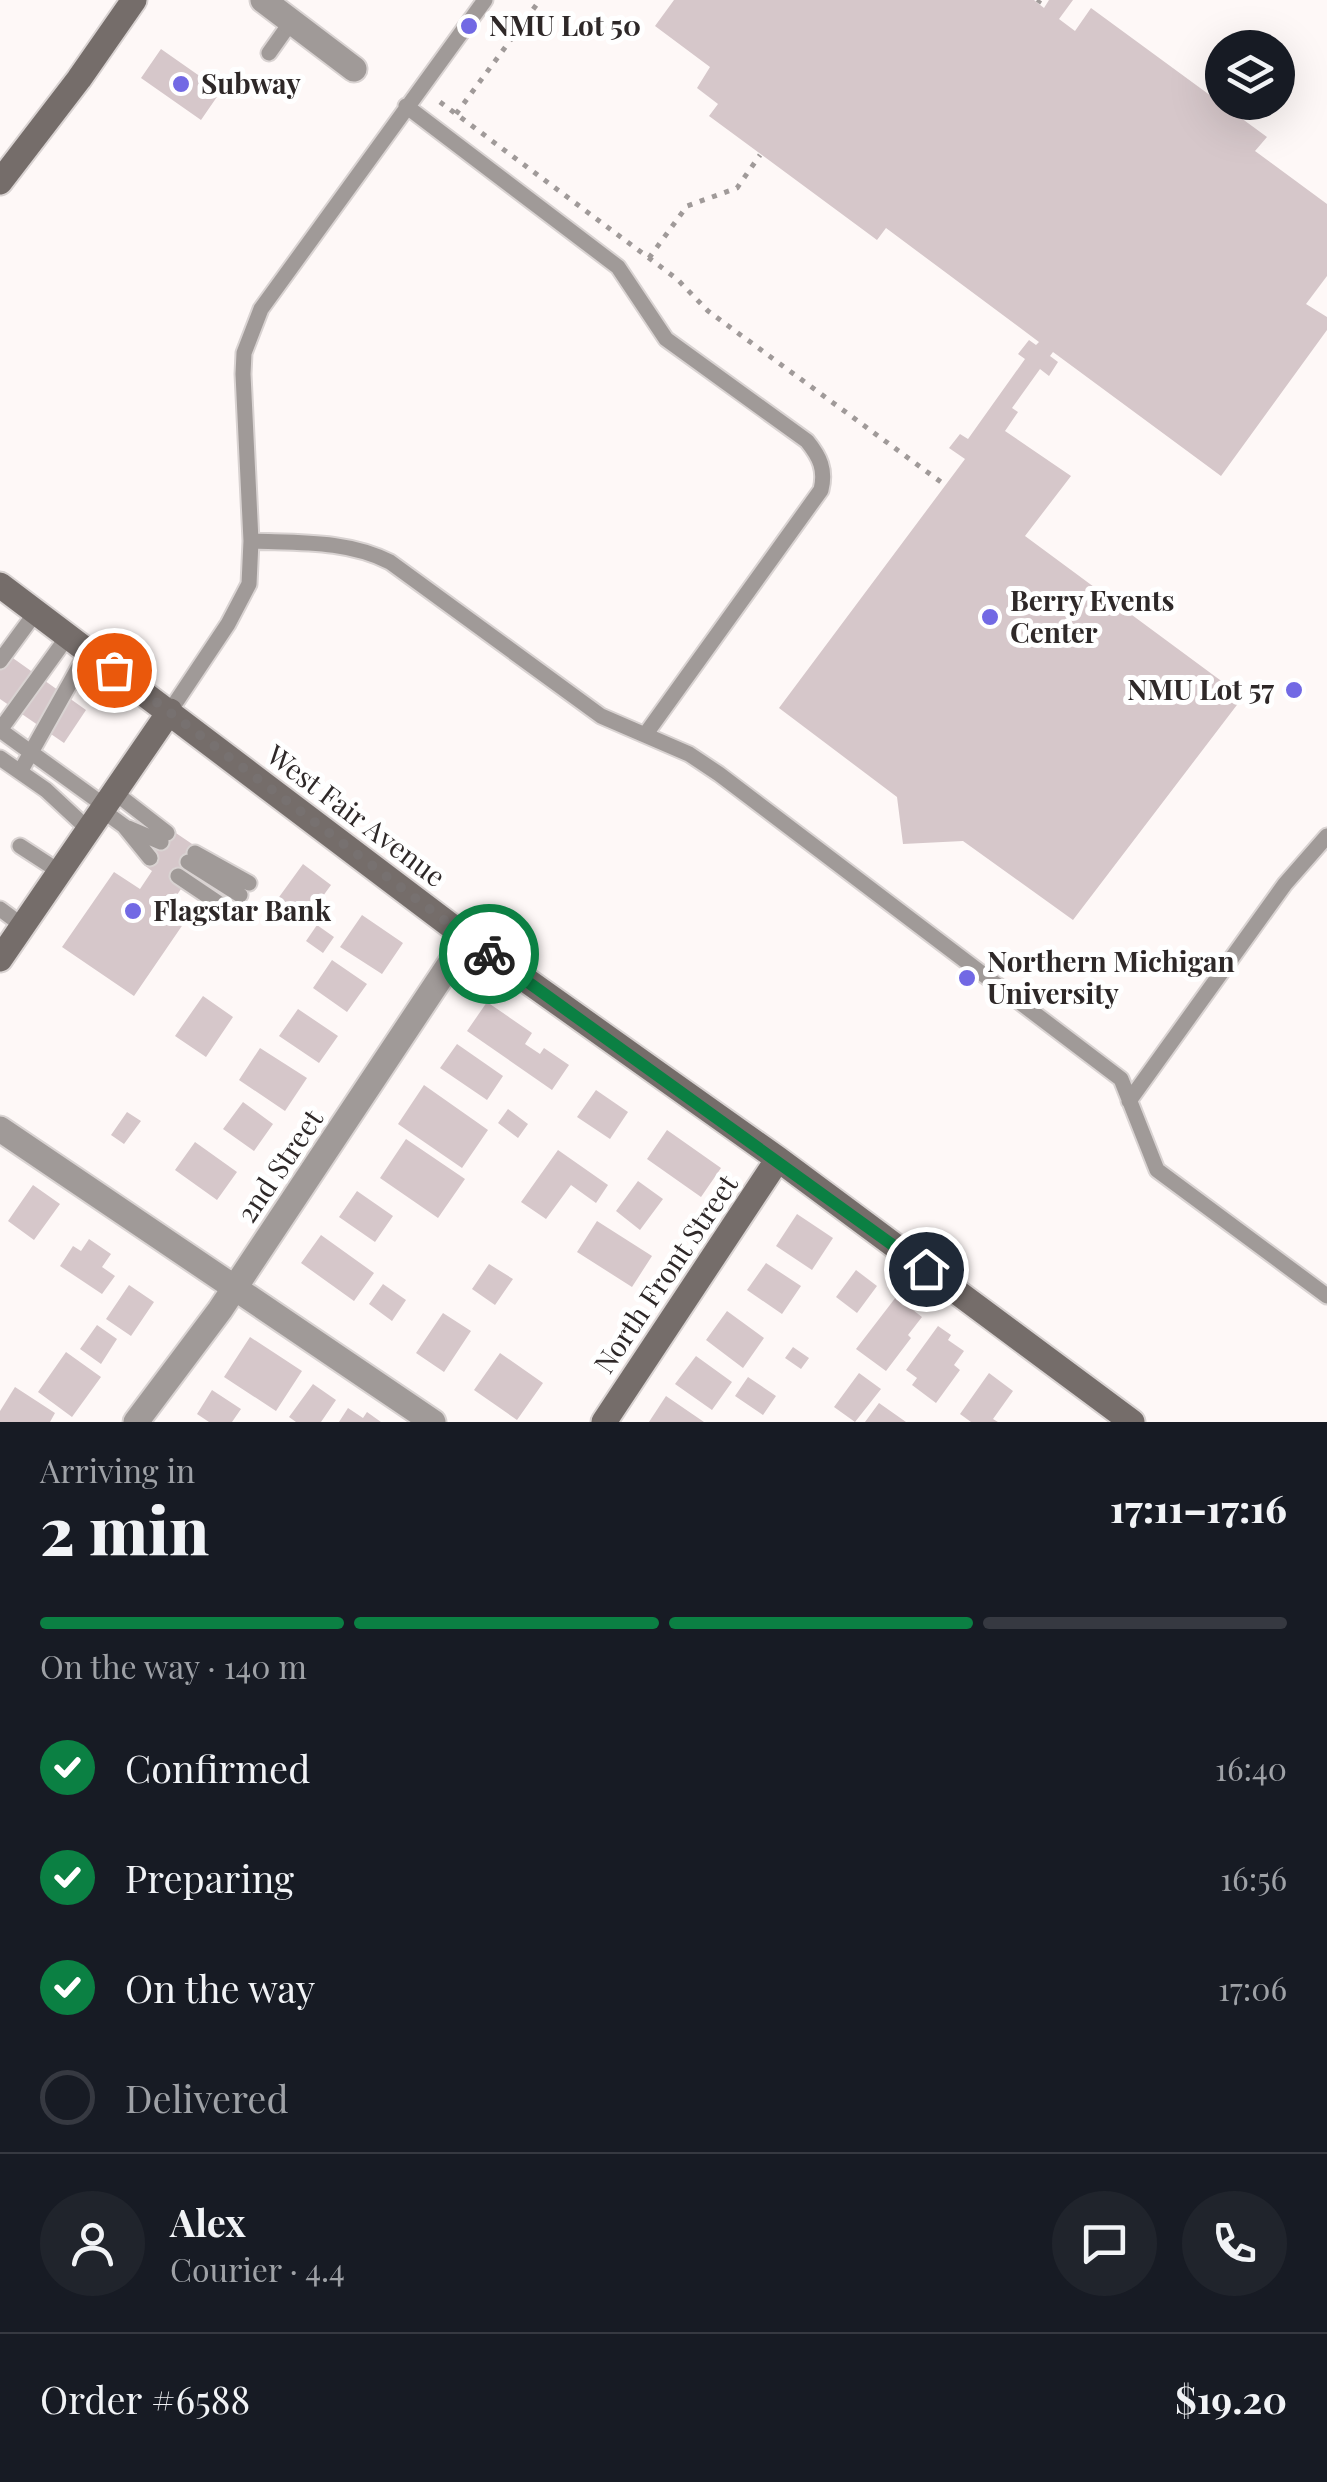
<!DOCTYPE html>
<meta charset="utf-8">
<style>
:root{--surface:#171b24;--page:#20242c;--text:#f1f3f6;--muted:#9ea1a6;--line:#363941;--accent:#0b8043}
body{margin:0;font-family:"Playfair Display",serif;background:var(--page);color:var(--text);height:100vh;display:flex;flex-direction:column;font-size:38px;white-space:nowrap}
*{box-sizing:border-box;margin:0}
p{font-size:32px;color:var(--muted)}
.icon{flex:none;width:55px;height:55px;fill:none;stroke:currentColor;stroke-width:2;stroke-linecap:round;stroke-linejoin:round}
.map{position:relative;height:1422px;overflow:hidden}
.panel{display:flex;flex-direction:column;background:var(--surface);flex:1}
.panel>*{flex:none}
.fabs{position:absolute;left:1205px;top:30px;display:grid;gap:20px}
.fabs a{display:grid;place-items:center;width:90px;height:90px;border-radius:50%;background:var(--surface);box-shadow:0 10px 40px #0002;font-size:50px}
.pin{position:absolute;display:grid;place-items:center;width:85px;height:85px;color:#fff;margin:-42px;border:5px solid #fff;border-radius:50%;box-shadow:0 2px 10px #0007}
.courier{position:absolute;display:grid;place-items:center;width:100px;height:100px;margin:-50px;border:8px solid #0b8043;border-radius:50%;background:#fff;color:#222;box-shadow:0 2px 12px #0007}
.head em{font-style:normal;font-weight:800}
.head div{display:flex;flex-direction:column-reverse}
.head{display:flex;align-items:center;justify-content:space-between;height:170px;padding:0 40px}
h1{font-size:65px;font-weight:800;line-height:75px}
.bar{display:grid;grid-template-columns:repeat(4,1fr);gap:15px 10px;align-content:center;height:120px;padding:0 40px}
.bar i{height:12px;border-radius:8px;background:var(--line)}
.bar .on{background:var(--accent)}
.bar p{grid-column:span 4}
.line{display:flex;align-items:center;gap:25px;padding:0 40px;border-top:2px solid var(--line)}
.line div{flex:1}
.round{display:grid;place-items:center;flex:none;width:105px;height:105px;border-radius:52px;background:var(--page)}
ol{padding:0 40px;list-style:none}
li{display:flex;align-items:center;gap:30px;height:110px}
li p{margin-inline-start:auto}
li .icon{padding:10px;border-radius:50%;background:var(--accent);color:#fff;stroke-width:4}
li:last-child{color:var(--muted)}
li i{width:55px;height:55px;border:5px solid var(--line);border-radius:50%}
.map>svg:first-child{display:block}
.building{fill:#d6c7ca}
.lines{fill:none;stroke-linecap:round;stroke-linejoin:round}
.lane-casing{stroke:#d9d3d2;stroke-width:19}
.street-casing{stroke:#d9d3d2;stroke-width:29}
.secondary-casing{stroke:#d9d3d2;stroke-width:29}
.path{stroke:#a09a99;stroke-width:5;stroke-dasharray:5 8;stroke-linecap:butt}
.lane{stroke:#a09a98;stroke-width:15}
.street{stroke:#a09a98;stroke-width:25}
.secondary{stroke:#756d6a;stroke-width:25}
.done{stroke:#777170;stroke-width:10;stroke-dasharray:0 18}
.route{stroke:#0b8043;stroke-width:12}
.poi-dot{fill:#7269e4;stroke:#fff;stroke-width:4}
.labels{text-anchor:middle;stroke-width:10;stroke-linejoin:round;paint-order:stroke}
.poi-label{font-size:28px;font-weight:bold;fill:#2e2828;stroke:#fff;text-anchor:start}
.street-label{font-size:28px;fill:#2e2828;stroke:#fff}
</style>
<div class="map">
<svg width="1327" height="1422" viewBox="0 0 1327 1422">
<rect width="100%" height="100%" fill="#fef8f7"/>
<!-- building -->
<path class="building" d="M674 0H1034L1044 8 1049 0H1073L1059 19 1075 31 1091 8 1267 137 1255 151 1327 204V276L1306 304 1327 317V330L1221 476 1053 352 1050 356 1058 362 1049 376 1040 369 1012 408 1018 412 1005 431 1071 476 1025 536 1243 697 1073 920 963 841 903 844 897 797 779 708 965 459 949 448 960 434 968 439 1025 359 1018 354 1029 340 1036 345 1039 342 886 228 877 240 709 116 718 104 697 88 710 67 655 26Z
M161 49 221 91 201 120 141 78Z
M10 656 86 710 64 743 0 699V670Z
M170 829 198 848 174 883 181 889 170 905 188 917 134 996 62 947 114 872 140 889 152 871 144 865Z
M303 864 331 885 302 925 274 904Z
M362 915 403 943 382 974 340 947Z
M317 925 334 937 323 953 306 941Z
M332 960 367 984 347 1012 313 988Z
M203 996 233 1017 206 1057 175 1036Z
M487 1002 532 1033 525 1044 540 1054 544 1048 569 1065 552 1090 467 1031Z
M298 1009 338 1036 319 1063 279 1036Z
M457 1044 503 1076 487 1100 440 1068Z
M260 1048 307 1078 285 1111 239 1080Z
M424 1085 488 1130 462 1168 398 1124Z
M596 1090 628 1112 610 1139 577 1117Z
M243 1102 273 1124 254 1151 223 1129Z
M508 1109 528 1124 518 1138 498 1123Z
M127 1112 141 1121 124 1144 111 1135Z
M667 1130 721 1168 701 1197 647 1159Z
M406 1139 465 1179 438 1218 380 1178Z
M195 1142 237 1172 217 1200 175 1170Z
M558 1150 608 1185 596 1203 571 1185 546 1219 521 1202Z
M638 1181 663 1199 640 1230 616 1211Z
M33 1185 60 1204 34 1240 8 1221Z
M357 1191 393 1216 375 1242 339 1217Z
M797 1214 833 1238 812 1270 776 1246Z
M597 1221 652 1256 632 1287 577 1252Z
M321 1235 374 1273 354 1301 301 1263Z
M89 1239 111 1254 102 1267 115 1276 102 1294 60 1266 73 1246 81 1251Z
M766 1263 801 1286 782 1314 747 1290Z
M489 1264 513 1279 495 1305 472 1289Z
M856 1270 877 1286 857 1313 836 1297Z
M383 1284 406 1300 392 1321 369 1304Z
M129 1285 154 1302 131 1336 106 1319Z
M896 1297 922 1317 908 1335 911 1338 886 1371 856 1349Z
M727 1311 764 1338 743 1368 706 1340Z
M443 1313 471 1331 444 1372 416 1353Z
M97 1325 117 1339 101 1364 80 1349Z
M938 1326 951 1335 948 1340 964 1351 954 1365 960 1370 936 1403 912 1385 917 1378 906 1370Z
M250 1337 302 1371 276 1411 224 1377Z
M793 1347 809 1358 801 1369 785 1358Z
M66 1352 101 1377 72 1417 38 1392Z
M500 1353 543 1383 517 1420 474 1390Z
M696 1356 732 1382 712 1410 675 1384Z
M859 1373 881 1389 855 1422 834 1407Z
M989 1373 1013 1391 993 1419 998 1422H971L960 1414Z
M748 1377 776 1396 763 1415 735 1396Z
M313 1384 336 1400 321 1422H296L289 1417Z
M15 1387 55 1413 50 1422H0V1411Z
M212 1390 241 1409 232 1422H209L197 1414Z
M666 1396 704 1422H649Z
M879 1403 906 1422H865Z
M348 1408 363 1418 367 1412 381 1422H339Z"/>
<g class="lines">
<defs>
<path id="lane" d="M269 53 291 22
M406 106 618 267 666 339 807 441C820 457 826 470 821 490L645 735
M251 541C298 543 347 540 390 562L601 716 689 754 719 774 1121 1079 1157 1170 1327 1296
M0 661 36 612
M170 711 228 624 249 584 251 541 243 374 244 353 261 309 485 0
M0 730 105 806
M0 730 68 636
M0 758 46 790 89 830
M20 772 88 651
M114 792 167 833
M102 810 124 826 150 858
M128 828 161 842
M20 846 60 872
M195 853 249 883
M188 862 240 895
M178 876 230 911
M0 909 23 926
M1129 1101 1285 884 1327 836"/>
<path id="street" d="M263 0 354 69
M0 1129 433 1422
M136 1422 220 1310 467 938"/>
<path id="secondary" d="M0 182 79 79 134 0
M0 585 467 938 778 1159 1132 1422
M0 959 170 711
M604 1422 778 1159"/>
</defs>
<!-- lane casing -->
<use href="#lane" class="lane-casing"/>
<!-- street casing -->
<use href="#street" class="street-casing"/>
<!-- secondary casing -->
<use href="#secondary" class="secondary-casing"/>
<!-- path -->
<path class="path" d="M1038 3 1040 0
M440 102 677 279 708 311 945 485
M456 114 540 0
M649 258 687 206 737 188 760 155"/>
<!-- lane -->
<use href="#lane" class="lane"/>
<!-- street -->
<use href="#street" class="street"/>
<!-- secondary -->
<use href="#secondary" class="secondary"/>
</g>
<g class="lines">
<!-- done -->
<path class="done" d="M114 670 489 954"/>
<!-- route -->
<path class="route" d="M489 954 926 1269"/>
</g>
<!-- markers -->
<g class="poi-dot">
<circle cx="469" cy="26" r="10"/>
<circle cx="181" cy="84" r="10"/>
<circle cx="990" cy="617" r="10"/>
<circle cx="1294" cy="690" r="10"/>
<circle cx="133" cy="911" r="10"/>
<circle cx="967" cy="978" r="10"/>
</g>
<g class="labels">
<!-- poi labels -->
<g class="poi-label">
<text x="489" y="36">NMU Lot 50</text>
<text x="201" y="94">Subway</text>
<text x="1010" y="611">Berry Events<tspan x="1010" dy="32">Center</tspan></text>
<text x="1274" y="700" text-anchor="end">NMU Lot 57</text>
<text x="153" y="921">Flagstar Bank</text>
<text x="987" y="972">Northern Michigan<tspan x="987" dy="32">University</tspan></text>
</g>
<!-- street labels -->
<g class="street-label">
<text transform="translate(356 816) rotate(37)" y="10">West Fair Avenue</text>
<text transform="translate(280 1166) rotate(-56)" y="10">2nd Street</text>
<text transform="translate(666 1274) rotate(-56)" y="10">North Front Street</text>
</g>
</g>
</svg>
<div class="fabs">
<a><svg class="icon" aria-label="layers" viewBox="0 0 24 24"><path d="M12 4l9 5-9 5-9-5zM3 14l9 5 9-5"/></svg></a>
</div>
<div class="pin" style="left:114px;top:670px;background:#ea580c"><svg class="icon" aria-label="bag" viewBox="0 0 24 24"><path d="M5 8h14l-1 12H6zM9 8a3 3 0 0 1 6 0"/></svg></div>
<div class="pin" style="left:926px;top:1269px;background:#1f2937"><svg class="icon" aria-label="home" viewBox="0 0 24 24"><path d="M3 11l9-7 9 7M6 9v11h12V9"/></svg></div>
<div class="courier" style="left:489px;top:954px"><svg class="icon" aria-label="bike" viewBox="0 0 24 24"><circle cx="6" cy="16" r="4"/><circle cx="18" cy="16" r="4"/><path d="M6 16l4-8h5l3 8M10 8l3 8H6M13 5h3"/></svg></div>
</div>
<section class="panel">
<div class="head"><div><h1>2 min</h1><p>Arriving in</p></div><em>17:11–17:16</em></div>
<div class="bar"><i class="on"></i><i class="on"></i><i class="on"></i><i></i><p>On the way · 140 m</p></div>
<ol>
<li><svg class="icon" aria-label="check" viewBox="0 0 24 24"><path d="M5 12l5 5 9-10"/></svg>Confirmed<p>16:40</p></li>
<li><svg class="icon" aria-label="check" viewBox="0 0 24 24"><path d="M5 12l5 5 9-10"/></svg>Preparing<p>16:56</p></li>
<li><svg class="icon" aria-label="check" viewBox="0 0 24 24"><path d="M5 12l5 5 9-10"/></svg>On the way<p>17:06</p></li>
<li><i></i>Delivered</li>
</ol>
<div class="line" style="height:180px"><a class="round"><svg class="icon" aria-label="person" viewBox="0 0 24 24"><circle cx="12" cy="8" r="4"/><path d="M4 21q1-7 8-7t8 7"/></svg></a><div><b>Alex</b><p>Courier · 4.4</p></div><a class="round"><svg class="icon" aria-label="chat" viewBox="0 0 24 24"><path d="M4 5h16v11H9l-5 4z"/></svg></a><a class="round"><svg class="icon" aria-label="phone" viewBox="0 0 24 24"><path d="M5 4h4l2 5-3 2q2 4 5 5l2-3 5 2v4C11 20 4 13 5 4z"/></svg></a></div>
<div class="line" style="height:130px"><div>Order #6588</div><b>$19.20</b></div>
</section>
